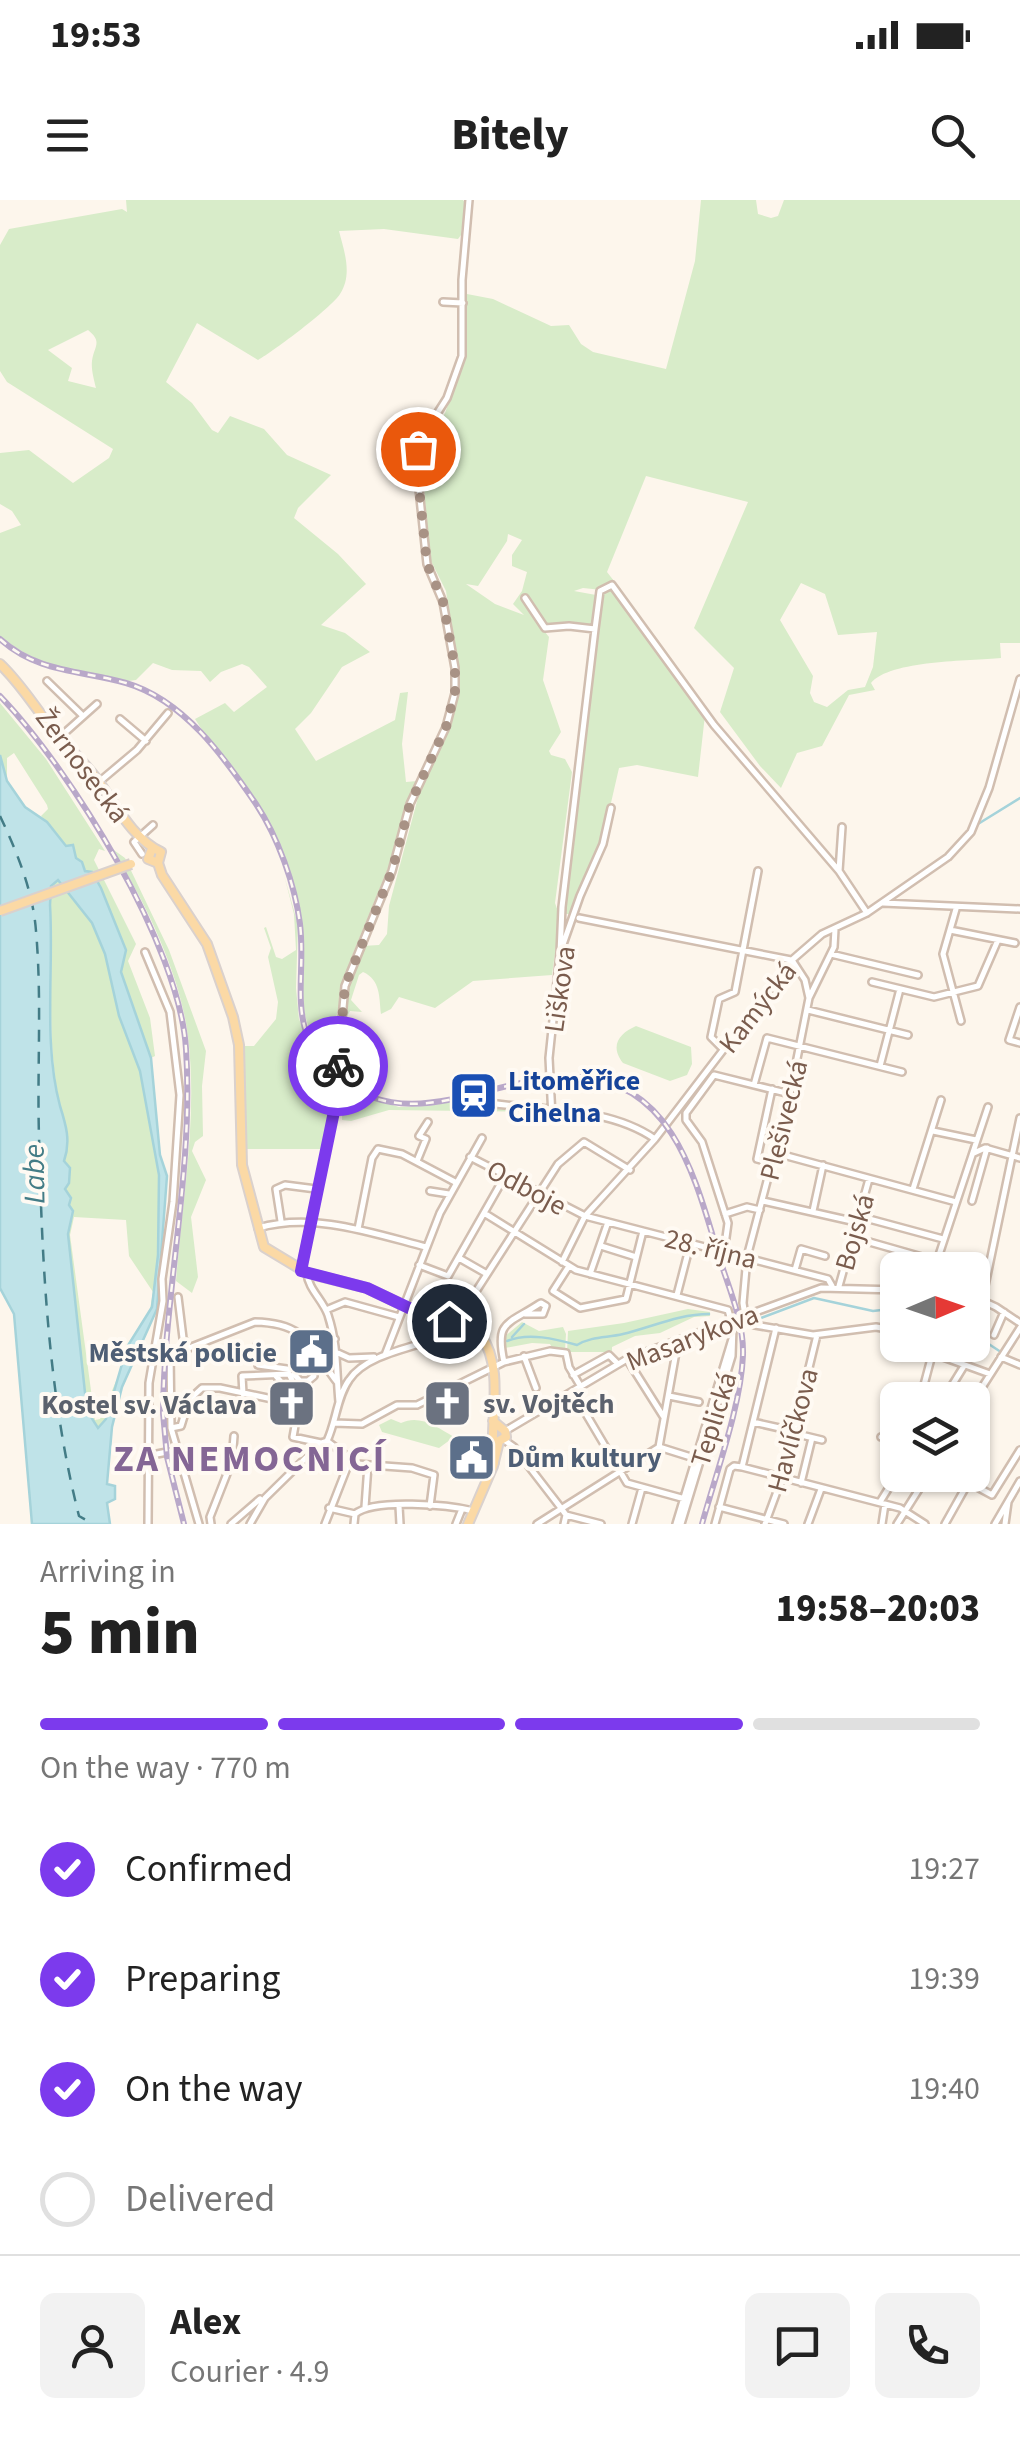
<!DOCTYPE html>
<meta charset="utf-8">
<style>
:root{--surface:#fff;--page:#f2f2f2;--text:#222;--muted:#767676;--line:#e0e0e0;--accent:#7c3aed}
body{margin:0;font-family:"Source Sans 3",sans-serif;background:var(--page);color:var(--text);height:100vh;display:flex;flex-direction:column;font-size:38px;white-space:nowrap}
*{box-sizing:border-box;margin:0}
p{font-size:32px;color:var(--muted)}
.icon{flex:none;width:55px;height:55px;fill:none;stroke:currentColor;stroke-width:2;stroke-linecap:round;stroke-linejoin:round}
.map{position:relative;height:1324px;overflow:hidden}
.drawer{display:flex;flex-direction:column;background:var(--surface);flex:1}
.drawer>*{flex:none}
.needle{width:65px;rotate:88deg}
.tools{position:absolute;left:880px;top:1052px;display:grid;gap:20px}
.tools a{display:grid;place-items:center;width:110px;height:110px;border-radius:15px;background:var(--surface);box-shadow:0 2px 8px #0004;font-size:50px}
.pin{position:absolute;display:grid;place-items:center;width:85px;height:85px;color:#fff;margin:-42px;border:5px solid #fff;border-radius:50%;box-shadow:0 2px 10px #0007}
.courier{position:absolute;display:grid;place-items:center;width:100px;height:100px;margin:-50px;border:8px solid #7c3aed;border-radius:50%;background:#fff;color:#222;box-shadow:0 2px 12px #0007}
.summary em{font-style:normal;font-weight:800}
.summary div{display:flex;flex-direction:column-reverse}
.summary{display:flex;align-items:center;justify-content:space-between;height:170px;padding:0 40px}
h1{font-size:65px;font-weight:800;line-height:75px}
.bar{display:grid;grid-template-columns:repeat(4,1fr);gap:15px 10px;align-content:center;height:120px;padding:0 40px}
.bar i{height:12px;border-radius:8px;background:var(--line)}
.bar .active{background:var(--accent)}
.bar p{grid-column:span 4}
.line{display:flex;align-items:center;gap:25px;padding:0 40px;border-top:2px solid var(--line)}
.line div{flex:1}
.round{display:grid;place-items:center;flex:none;width:105px;height:105px;border-radius:15px;background:var(--page)}
ol{padding:0 40px;list-style:none}
li{display:flex;align-items:center;gap:30px;height:110px}
li p{margin-inline-start:auto}
li .icon{padding:10px;border-radius:50%;background:var(--accent);color:#fff;stroke-width:4}
li:last-child{color:var(--muted)}
li i{width:55px;height:55px;border:5px solid var(--line);border-radius:50%}
.status{display:flex;justify-content:space-between;align-items:center;height:70px;padding:0 50px;background:var(--surface);direction:ltr}
.status svg{height:28px;fill:currentColor}
header{display:flex;justify-content:space-between;align-items:center;height:130px;padding:0 40px;background:var(--surface);font-size:45px;font-weight:800}
.map>svg:first-child{display:block}
.green{fill:#d8ecc9;fill-rule:evenodd}
.water{fill:#bfe3e8;stroke:#a5d3da;stroke-width:2.5;fill-rule:evenodd}
.lines{fill:none;stroke-linecap:round;stroke-linejoin:round}
.stream{stroke:#a5d3da;stroke-width:2.5}
.ferry{stroke:#437c86;stroke-width:2.5;stroke-dasharray:12 10;stroke-linecap:butt}
.minor-casing{stroke:#d1beb0;stroke-width:10}
.major-casing{stroke:#dad1cd;stroke-width:12}
.minor{stroke:#fff;stroke-width:5}
.major{stroke:#fbd9a5;stroke-width:8}
.rail-casing{stroke:#b9a8c9;stroke-width:6}
.rail{stroke:#fffaf3;stroke-width:2.5;stroke-dasharray:8;stroke-linecap:butt}
.minor-bridge-casing{stroke:#d1beb0;stroke-width:10;stroke-linecap:butt}
.major-bridge-casing{stroke:#dad1cd;stroke-width:12;stroke-linecap:butt}
.minor-bridge{stroke:#fff;stroke-width:5}
.major-bridge{stroke:#fbd9a5;stroke-width:8}
.done{stroke:#a89285;stroke-width:10;stroke-dasharray:0 18}
.route{stroke:#7c3aed;stroke-width:12}
.labels{text-anchor:middle;stroke-width:8;stroke-linejoin:round;paint-order:stroke}
.street-label{font-size:28px;fill:#7a5c4d;stroke:#fffaf3}
.transit-label{font-size:28px;font-weight:bold;fill:#164399;stroke:#fffaf3;text-anchor:start}
.service-label{font-size:28px;font-weight:bold;fill:#4e5e75;stroke:#fffaf3;text-anchor:end}
.worship-label{font-size:28px;font-weight:bold;fill:#5b616d;stroke:#fffaf3;text-anchor:start}
.water-label{font-size:30px;font-style:italic;fill:#437c86;stroke:#fffaf3}
.district-label{font-size:38px;font-weight:bold;letter-spacing:2.5px;fill:#846695;stroke:#fffaf3}
</style>
<div class="status"><b>19:53</b><svg viewBox="0 0 49 12"><path d="M0 12V9h3v3zM5 12V6h3v6zM10 12V3h3v9zM15 12V0h3v12zM26 1h20v11H26zM47 4h2v5h-2z"/></svg></div>
<header><svg class="icon" aria-label="menu" viewBox="0 0 24 24"><path d="M4 6h16M4 12h16M4 18h16"/></svg>Bitely<svg class="icon" aria-label="search" viewBox="0 0 24 24"><circle cx="10" cy="10" r="6"/><path d="M15 15l6 6"/></svg></header>
<div class="map">
<svg width="1020" height="1324" viewBox="0 0 1020 1324">
<rect width="100%" height="100%" fill="#fdf6ec"/>
<!-- green -->
<path class="green" d="M126 0H463L465 3 461 35 458 39 384 29 339 31C344 51 353 74 340 94 331 108 274 151 258 160L197 123 166 182 192 203 212 230 218 233 230 216 264 229 287 255 331 275 298 308 294 318 338 354 366 384 321 425 345 433 370 452 342 467 311 513 295 529 316 561 395 520 400 493 408 492 402 544 406 582 417 581 393 656 350 761 336 818H326V837L334 841 332 868C278 799 318 762 295 692 285 662 277 632 260 606 240 576 214 550 195 519L225 503 234 512 267 487 249 467 242 464 221 472 210 482 201 471 172 470 153 463 136 480 129 481C79 469 42 471 0 436V333L21 325 12 311 0 304V253L29 250 73 283 109 258 113 249 7 182 0 171V45L9 29 122 9 127 12ZM88 130C103 142 94 146 92 161 91 169 94 180 96 188L68 181 72 168 48 150Z
M701 0H756L758 14 771 18 778 16 784 0H1020V443H1000L1001 458C970 461 890 460 871 483L875 490 849 495 822 546 797 553 781 588 760 566 720 512 734 468 694 428 748 302 646 276 607 372 614 381 609 387 613 389 705 515 698 577 637 565 619 568 602 642 572 714H564L602 390 583 388 574 391 596 395 593 425 565 423 541 427 549 437 543 480 561 532 549 551 551 555 565 559 572 572 555 703 560 717 552 775 473 781 435 808 399 797 391 809 381 814C379 798 381 780 363 772L359 775 351 800 362 812 350 811 343 824V804L362 746 379 745 387 734 389 706 420 590 451 522 460 488 446 391 429 357 423 272 428 241 445 213 464 159 465 98 467 94 493 99 551 126 569 125 581 144 593 152 666 169 695 61ZM508 334 522 340 512 355V366L527 372 522 391 513 404 524 415 495 404 466 384 478 386 507 341ZM801 383 825 394 838 435 877 432 873 467 865 487 848 490 827 507 814 502 810 493 813 476 780 420Z
M0 503 46 559 105 651 99 649 94 660 136 744 128 761 150 818 155 856 151 858 121 771 126 750 101 688 41 616 48 609 47 605 14 553 7 558V581L0 555Z
M111 648 125 658 169 750 206 851 202 886 203 936 195 942 192 951 206 980 191 1017 198 1077 192 1093 176 1081C182 1001 198 917 188 837 181 776 145 700 111 648Z
M284 675 298 725 296 788 299 819 311 849 334 880 332 910 321 949H244L242 846H254L276 819 278 802 268 757 271 748 264 728 266 727 276 757 282 759 296 750 294 714Z
M58 680 92 723 105 754 119 816 140 871 159 975 158 1055 152 1107 127 1147 106 1219 98 1228 92 1223 86 1202 68 1034 72 1011 65 989 69 983 70 968 64 961C72 938 62 919 58 895 46 832 54 768 50 705L51 686ZM74 1017 126 1020 129 1056 153 1092 150 1109 126 1147 122 1167 100 1219 95 1220 70 1035Z
M636 826 691 847 692 864 687 875 670 881 623 863C609 845 620 833 636 826Z
M338 881 361 895 399 907 428 906 461 900 474 905 541 912 389 910 351 921 342 920 343 895Z
M688 1109 710 1112V1116L694 1117 660 1133 635 1136 612 1147V1152H567L568 1131 624 1123Z
M522 1122 539 1131 563 1127 566 1134 565 1151H554L550 1144 532 1143 505 1148 503 1138Z
M391 1219 401 1223C420 1214 437 1227 454 1237L439 1248 382 1232 379 1225Z"/>
<!-- water -->
<path class="water" d="M0 555 7 581 25 607 47 622 66 646 73 645 76 658 82 662 85 671 92 672 101 688 126 750 121 772 151 858 160 955 167 976 157 1109 122 1187 112 1227 107 1284 115 1286V1299L107 1303 110 1324H32L14 1114 0 1088ZM58 680 92 723 105 754 119 816 140 871 159 975 158 1055 152 1107 127 1147 106 1219 98 1228 89 1214 90 1202H86L68 1034 73 1011 69 1005 71 998 65 989 69 983 70 968 64 961C71 941 66 925 60 906 43 843 54 770 50 705L51 686Z"/>
<g class="lines">
<!-- stream -->
<path class="stream" d="M978 624 1020 598
M753 1121 814 1098 873 1111 898 1108
M972 1133 1010 1158
M512 1137 524 1124
M507 1141C528 1132 556 1139 577 1145 592 1136 607 1138 623 1134 652 1127 679 1114 709 1114"/>
<!-- ferry -->
<path class="ferry" d="M0 616C17 652 33 691 36 731 42 799 37 869 39 937 42 1064 48 1194 79 1316L93 1324"/>
<defs>
<path id="minor" d="M443 102 463 103
M525 398 545 428 569 426 595 429 562 707 560 753
M595 429 600 391 612 385 714 525 839 671
M47 481 83 516
M120 519 146 541
M60 537 97 504
M99 582 137 550 168 513
M842 627 839 671 867 713
M142 654 134 642 153 625
M883 703 1020 709
M956 709 943 754 961 821
M579 718 791 760
M950 730 1015 743
M145 752 170 812 180 895 173 1002 162 1079 163 1101 149 1183 148 1324
M831 754 918 775
M792 760 805 780 809 798
M872 782 934 797 978 786 998 740
M1020 807 1009 840 1020 843
M808 810 908 835
M723 849 711 837 719 799 735 792 758 671
M880 866 900 789
M337 873 345 786 392 671 410 604 446 527 455 493V468L443 402 427 364 416 261 424 234 447 198 462 156V80L469 0
M754 885 767 838 902 872
M772 889 757 959 773 963
M469 900C529 912 603 903 655 939
M552 917 549 858 560 753 580 696 603 644 611 608
M933 931 976 940
M776 953 956 1002
M974 953 985 948 1020 958
M470 957 585 1016 828 1079 832 1086
M417 961 426 939 419 936 428 922
M913 989 941 900
M430 991 449 994
M763 1001 856 1022
M972 1001 987 948
M813 1011 823 965
M484 1013 576 1070 728 1110 733 1127 732 1156 681 1324
M725 1014 747 1007 760 1010
M858 1016 943 1039
M281 1021 276 989 285 985 316 989
M258 1028C313 1012 372 1033 426 1047
M358 1029 372 958 378 949 402 954 455 982
M852 1037 936 1061
M601 1046 636 1057
M724 1052 728 1023 702 942 686 920V913L714 875 790 894
M459 1058 487 1074
M562 1062 585 1016 655 939 792 760 822 734 867 713 948 657 971 632 989 588 1020 479
M419 1065 448 1076 505 976
M569 1066 553 1091 580 1108 626 1099 643 1031
M301 1068 336 902 337 880
M795 1070 801 1049 825 1056
M934 1070 988 907
M307 1073C308 1089 323 1100 328 1115 338 1145 336 1171 339 1202
M590 1074 608 1022
M839 1086 869 979
M677 1095 690 1045
M972 1096 996 1107 1020 1123
M178 1097 183 1138 189 1148
M982 1100 1020 918
M326 1110 345 1102 399 1117
M745 1116 743 1103 747 1057 790 894 809 798 834 747 835 729
M745 1116 747 1122 755 1125 813 1135 876 1127 898 1131
M462 1119V1113L558 964 584 942 630 970
M994 1135 1004 1112
M257 1145 258 1165 294 1170
M922 1145 943 1157 990 1174
M315 1148 335 1139
M153 1151 170 1153 189 1148 255 1122C307 1123 310 1147 337 1182
M170 1153 171 1228 199 1324
M338 1153 349 1158 374 1157
M385 1155 440 1013 482 938
M524 1156 536 1188
M1001 1157 1020 1165
M627 1159 663 1216
M504 1162C495 1121 507 1125 539 1104L541 1103 546 1106 543 1114H525
M312 1165 314 1176 308 1181H300L294 1174 300 1164 312 1165 321 1159
M573 1175 609 1155 618 1164
M276 1176 294 1197
M455 1189 458 1212 455 1216
M573 1192 627 1283 685 1299
M243 1194 242 1176 289 1174C300 1192 297 1217 293 1237L321 1243
M669 1196 699 1202
M920 1200 933 1151
M943 1200 964 1166
M972 1203 1020 1128
M753 1222 793 1231
M334 1223 362 1224 397 1205H417L504 1162 550 1151 566 1153 569 1167 581 1187
M171 1228 181 1226 189 1200 202 1188H220L277 1200 297 1212
M505 1231 627 1159 821 1088 898 1090
M793 1233 822 1240
M881 1237 898 1241
M504 1240 514 1247 561 1308 566 1315 564 1324
M327 1241 357 1264 412 1268 434 1275 430 1306
M659 1247 694 1258
M147 1256 177 1250
M742 1267 900 1308 925 1324
M742 1267 776 1128
M955 1275 992 1295 1020 1250
M801 1283 812 1238
M880 1302 898 1273
M399 1306 400 1324
M365 1307 368 1265
M719 1307 784 1324
M329 1308 355 1314
M355 1314C374 1298 449 1305 474 1311
M566 1315 601 1324
M211 1324 210 1317 232 1261 234 1236
M231 1324 260 1299
M250 1324 265 1298 321 1243 327 1241C336 1222 337 1197 349 1180 368 1151 426 1146 457 1131
M325 1324 350 1260
M354 1324 355 1314
M456 1324 462 1309
M537 1324 659 1247 678 1141
M632 1324 642 1288
M676 1324 732 1139
M715 1324 730 1269 734 1266 742 1267
M765 1324 782 1278 817 1135
M808 1324 821 1289
M882 1324 885 1304
M897 1324 928 1275
M945 1324 968 1283
M995 1324 1020 1281
M1005 1324 1008 1302"/>
<path id="major" d="M0 464C22 485 35 508 54 531 68 547 83 561 96 578 116 605 132 638 161 652L158 663 148 659 152 649
M158 663 162 675 207 744 233 817 239 845 242 965 264 1047 307 1073 367 1088 409 1108 456 1123 463 1120C469 1125 477 1128 481 1135 506 1171 488 1225 494 1263
M456 1123 459 1133 474 1131
M468 1324 493 1266 499 1241 506 1237 505 1231 493 1221"/>
</defs>
<!-- minor casing -->
<use href="#minor" class="minor-casing"/>
<!-- major casing -->
<use href="#major" class="major-casing"/>
<!-- minor -->
<use href="#minor" class="minor"/>
<!-- major -->
<use href="#major" class="major"/>
<defs>
<path id="rail" d="M0 439C38 473 80 470 126 483 184 500 224 557 256 604 278 637 295 685 300 724 307 784 283 831 339 878 412 939 498 872 579 877 676 883 697 986 720 1060 730 1091 744 1123 743 1155 741 1206 716 1273 702 1324
M0 496C71 570 180 746 186 849 194 970 164 1092 163 1213L167 1257 184 1324"/>
</defs>
<!-- rail casing -->
<use href="#rail" class="rail-casing"/>
<!-- rail -->
<use href="#rail" class="rail"/>
<defs>
<path id="minor-bridge" d="M337 880V873"/>
<path id="major-bridge" d="M0 711 131 664"/>
</defs>
<!-- minor-bridge casing -->
<use href="#minor-bridge" class="minor-bridge-casing"/>
<!-- major-bridge casing -->
<use href="#major-bridge" class="major-bridge-casing"/>
<!-- minor-bridge -->
<use href="#minor-bridge" class="minor-bridge"/>
<!-- major-bridge -->
<use href="#major-bridge" class="major-bridge"/>
</g>
<g class="lines">
<!-- done -->
<path class="done" d="M338 866 345 786 392 671 410 604 446 527 455 492V468L443 402 427 364 416 260 418 249"/>
<!-- route -->
<path class="route" d="M338 866 336 902 301 1071 367 1088 409 1108 449 1121"/>
</g>
<!-- icons -->
<defs>
<symbol id="station-square" viewBox="-11 -11 22 22"><rect x="-9" y="-9" width="18" height="18" rx="4" fill="#1a4fb4" stroke="#fffaf3"/><path d="M-3-6H3Q5-6 5-4V2Q5 4 3 4L4.5 6H3L1.5 4h-3L-3 6H-4.5L-3 4Q-5 4-5 2V-4Q-5-6-3-6ZM-3.5-4v3h7v-3ZM-3.5 1v1.5H-2V1ZM2 1v1.5H3.5V1Z" fill="#fff"/></symbol>
<symbol id="civic-square" viewBox="-11 -11 22 22"><rect x="-9" y="-9" width="18" height="18" rx="4" fill="#5c6f8a" stroke="#fffaf3"/><path d="M-.6-6.5H3V-4.5H.6V-3L4-1V1h2V6H-6V1h2V-1L-.6-3ZM-1.2 2.5V6h2.4V2.5Z" fill="#fff"/></symbol>
<symbol id="church-square" viewBox="-11 -11 22 22"><rect x="-9" y="-9" width="18" height="18" rx="4" fill="#6b7280" stroke="#fffaf3"/><path d="M-1.2-6h2.4v3.5h3.3v2.4h-3.3V6h-2.4V-.1h-3.3v-2.4h3.3Z" fill="#fff"/></symbol>
</defs>
<g fill-rule="evenodd">
<use href="#station-square" x="446" y="868" width="55" height="55"/>
<use href="#civic-square" x="284" y="1124" width="55" height="55"/>
<use href="#church-square" x="420" y="1176" width="55" height="55"/>
<use href="#church-square" x="264" y="1176" width="55" height="55"/>
<use href="#civic-square" x="444" y="1230" width="55" height="55"/>
</g>
<g class="labels">
<!-- street labels -->
<g class="street-label">
<text transform="translate(83 565) rotate(53)" y="10">Žernosecká</text>
<text transform="translate(559 789) rotate(-82)" y="10">Liškova</text>
<text transform="translate(757 807) rotate(-52)" y="10">Kamýcká</text>
<text transform="translate(783 920) rotate(-76)" y="10">Plešivecká</text>
<text transform="translate(527 987) rotate(28)" y="10">Odboje</text>
<text transform="translate(854 1032) rotate(-74)" y="10">Bojská</text>
<text transform="translate(711 1048) rotate(14)" y="10">28. října</text>
<text transform="translate(692 1137) rotate(-21)" y="10">Masarykova</text>
<text transform="translate(713 1219) rotate(-73)" y="10">Teplická</text>
<text transform="translate(792 1230) rotate(-75)" y="10">Havlíčkova</text>
</g>
<!-- transit labels -->
<g class="transit-label">
<text x="508" y="890">Litoměřice<tspan x="508" dy="32">Cihelna</tspan></text>
</g>
<!-- service labels -->
<g class="service-label">
<text x="277" y="1162">Městská policie</text>
<text x="507" y="1267" text-anchor="start">Dům kultury</text>
</g>
<!-- worship labels -->
<g class="worship-label">
<text x="483" y="1213">sv. Vojtěch</text>
<text x="257" y="1214" text-anchor="end">Kostel sv. Václava</text>
</g>
<!-- water labels -->
<g class="water-label">
<text transform="translate(34 974) rotate(-91)" y="10">Labe</text>
</g>
<!-- district labels -->
<g class="district-label">
<text x="250" y="1271">ZA NEMOCNICÍ</text>
</g>
</g>
</svg>
<div class="tools">
<a><svg class="needle" viewBox="-14 -14 28 28"><path d="M0-13l5 13h-10z" fill="#e53935"/><path d="M0 13l5-13h-10z" fill="#767676"/></svg></a>
<a><svg class="icon" aria-label="layers" viewBox="0 0 24 24"><path d="M12 4l9 5-9 5-9-5zM3 14l9 5 9-5"/></svg></a>
</div>
<div class="pin" style="left:418px;top:249px;background:#ea580c"><svg class="icon" aria-label="bag" viewBox="0 0 24 24"><path d="M5 8h14l-1 12H6zM9 8a3 3 0 0 1 6 0"/></svg></div>
<div class="pin" style="left:449px;top:1121px;background:#1f2937"><svg class="icon" aria-label="home" viewBox="0 0 24 24"><path d="M3 11l9-7 9 7M6 9v11h12V9"/></svg></div>
<div class="courier" style="left:338px;top:866px"><svg class="icon" aria-label="bike" viewBox="0 0 24 24"><circle cx="6" cy="16" r="4"/><circle cx="18" cy="16" r="4"/><path d="M6 16l4-8h5l3 8M10 8l3 8H6M13 5h3"/></svg></div>
</div>
<section class="drawer">
<div class="summary"><div><h1>5 min</h1><p>Arriving in</p></div><em>19:58–20:03</em></div>
<div class="bar"><i class="active"></i><i class="active"></i><i class="active"></i><i></i><p>On the way · 770 m</p></div>
<ol>
<li><svg class="icon" aria-label="check" viewBox="0 0 24 24"><path d="M5 12l5 5 9-10"/></svg>Confirmed<p>19:27</p></li>
<li><svg class="icon" aria-label="check" viewBox="0 0 24 24"><path d="M5 12l5 5 9-10"/></svg>Preparing<p>19:39</p></li>
<li><svg class="icon" aria-label="check" viewBox="0 0 24 24"><path d="M5 12l5 5 9-10"/></svg>On the way<p>19:40</p></li>
<li><i></i>Delivered</li>
</ol>
<div class="line" style="height:180px"><a class="round"><svg class="icon" aria-label="person" viewBox="0 0 24 24"><circle cx="12" cy="8" r="4"/><path d="M4 21q1-7 8-7t8 7"/></svg></a><div><b>Alex</b><p>Courier · 4.9</p></div><a class="round"><svg class="icon" aria-label="chat" viewBox="0 0 24 24"><path d="M4 5h16v11H9l-5 4z"/></svg></a><a class="round"><svg class="icon" aria-label="phone" viewBox="0 0 24 24"><path d="M5 4h4l2 5-3 2q2 4 5 5l2-3 5 2v4C11 20 4 13 5 4z"/></svg></a></div>
</section>
